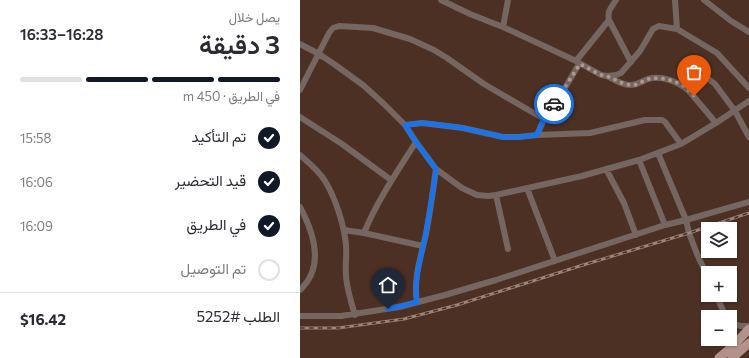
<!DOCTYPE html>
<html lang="ar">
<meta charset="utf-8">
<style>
:root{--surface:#fff;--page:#f2f2f3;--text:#2b2b33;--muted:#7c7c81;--line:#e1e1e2;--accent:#111827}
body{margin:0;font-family:Commissioner,Vazirmatn,sans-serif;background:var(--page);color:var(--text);direction:rtl;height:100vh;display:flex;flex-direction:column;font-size:15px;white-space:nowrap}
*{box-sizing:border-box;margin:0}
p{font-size:13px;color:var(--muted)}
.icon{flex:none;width:22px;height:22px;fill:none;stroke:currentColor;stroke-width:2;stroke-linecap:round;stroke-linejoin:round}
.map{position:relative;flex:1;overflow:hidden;direction:ltr}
.side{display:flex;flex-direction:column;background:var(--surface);width:300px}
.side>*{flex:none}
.buttons{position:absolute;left:401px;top:222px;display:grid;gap:8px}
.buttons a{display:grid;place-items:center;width:36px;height:36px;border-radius:0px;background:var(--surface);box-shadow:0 1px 3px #0004;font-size:20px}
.pin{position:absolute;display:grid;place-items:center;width:34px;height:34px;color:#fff;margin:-41px -17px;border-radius:50% 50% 50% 0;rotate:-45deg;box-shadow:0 0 4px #0007}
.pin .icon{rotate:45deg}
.courier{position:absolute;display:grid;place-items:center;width:40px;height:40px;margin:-20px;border:3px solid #1a73e8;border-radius:50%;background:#fff;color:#222;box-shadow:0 1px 5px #0007}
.summary em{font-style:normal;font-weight:600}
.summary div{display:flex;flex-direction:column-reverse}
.summary{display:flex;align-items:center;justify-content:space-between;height:68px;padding:0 20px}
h1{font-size:26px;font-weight:600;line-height:30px}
.bar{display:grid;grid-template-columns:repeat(4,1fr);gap:6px 4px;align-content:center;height:48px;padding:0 20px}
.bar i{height:5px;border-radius:3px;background:var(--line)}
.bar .on{background:var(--accent)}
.bar p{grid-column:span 4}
.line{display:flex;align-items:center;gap:10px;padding:0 20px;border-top:1px solid var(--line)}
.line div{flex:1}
ol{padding:0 20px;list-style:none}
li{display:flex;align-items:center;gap:12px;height:44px}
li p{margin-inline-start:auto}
li .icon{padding:4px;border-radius:50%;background:var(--accent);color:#fff;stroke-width:4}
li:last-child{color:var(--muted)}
li i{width:22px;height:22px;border:2px solid var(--line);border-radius:50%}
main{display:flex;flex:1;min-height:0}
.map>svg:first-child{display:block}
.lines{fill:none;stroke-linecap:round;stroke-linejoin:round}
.street{stroke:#766662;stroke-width:6}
.primary{stroke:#b2928a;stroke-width:9}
.rail-casing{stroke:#9b8379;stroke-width:3}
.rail{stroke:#4c3023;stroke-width:1.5;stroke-dasharray:4.5;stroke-linecap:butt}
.done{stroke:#ae988e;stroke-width:4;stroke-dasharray:0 7.2}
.route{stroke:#1a73e8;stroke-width:5}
</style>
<main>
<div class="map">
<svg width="449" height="358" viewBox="0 0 449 358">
<rect width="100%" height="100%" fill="#4c3023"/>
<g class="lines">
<!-- street -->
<path class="street" d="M141 0 170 14 203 27 244 46 276 61 301 75 307 76 316 75 321 73 340 51 353 29 359 26 377 29 417 53 449 88
M316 0C311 8 307 11 309 20L331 62
M375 0 377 29
M404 0 431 21 449 32
M203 27 208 0
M0 44 19 54 34 64 63 85 84 104 105 125 116 142 136 169 162 188 177 195 188 196 196 195 282 176 339 160 381 144 416 123 449 101
M276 61 309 20
M393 67 415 84 435 111 449 137
M307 76C314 80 322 85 330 85 337 85 342 81 348 79 362 75 379 82 389 91L416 123
M0 90 29 33 33 28 39 26 73 28 110 39 134 50 147 58 184 84 244 119
M0 117 42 144 91 180
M105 125 122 123 163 128 203 137H219L237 135 290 133 345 120H362L365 122 381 144
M237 135 244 119 262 93 279 64
M358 153 386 220 389 233 397 254 408 278
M0 155C9 163 19 171 25 181 36 199 44 225 46 245 47 255 45 266 46 276 47 289 51 302 55 315
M339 160 365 225
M306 169 324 203 336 235
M227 188 255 261
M196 195 208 249
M0 207C14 233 25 267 0 290
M44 230 64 233 123 246
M64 233C77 201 97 172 116 142
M416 295 426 317
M117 302C113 280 121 256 126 234 130 213 133 191 136 169
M0 316H41L99 307 145 295 196 280 365 225 386 220 449 202
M430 322 440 326H449
M430 326 432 336V347"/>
<!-- primary -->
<path class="primary" d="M419 358 432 347 449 329
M432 358 449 343"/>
<defs>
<path id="rail" d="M0 328H38L104 319 157 305 283 265 389 233 449 213"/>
</defs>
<!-- rail casing -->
<use href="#rail" class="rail-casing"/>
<!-- rail -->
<use href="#rail" class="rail"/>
</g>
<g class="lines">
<!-- done -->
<path class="done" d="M254 104 280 64 301 75 307 76 324 84 330 85H335L346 80 352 78 366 79 376 82 384 86 394 96"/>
<!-- route -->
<path class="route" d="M88 309 117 302C113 281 121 258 125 237 129 215 133 192 136 169L116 142 105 125 122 123 133 124 163 128 203 137H219L237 135 244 118 254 104"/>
</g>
</svg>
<div class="buttons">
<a><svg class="icon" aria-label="layers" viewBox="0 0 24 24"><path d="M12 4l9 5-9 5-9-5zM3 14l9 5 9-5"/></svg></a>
<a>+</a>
<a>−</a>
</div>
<div class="pin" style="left:394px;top:96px;background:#ea580c"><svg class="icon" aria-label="bag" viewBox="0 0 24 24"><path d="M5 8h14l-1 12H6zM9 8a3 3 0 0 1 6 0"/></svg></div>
<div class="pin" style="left:88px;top:309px;background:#1f2937"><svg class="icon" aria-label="home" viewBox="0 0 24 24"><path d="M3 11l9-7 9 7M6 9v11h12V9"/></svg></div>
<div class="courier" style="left:254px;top:104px"><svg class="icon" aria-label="car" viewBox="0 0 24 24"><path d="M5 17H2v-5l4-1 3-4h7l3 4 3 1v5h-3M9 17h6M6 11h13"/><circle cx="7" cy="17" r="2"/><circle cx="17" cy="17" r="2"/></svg></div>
</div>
<section class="side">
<div class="summary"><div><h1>3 دقيقة</h1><p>يصل خلال</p></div><em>16:28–16:33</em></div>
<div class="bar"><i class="on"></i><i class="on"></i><i class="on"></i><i></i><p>في الطريق · 450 m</p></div>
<ol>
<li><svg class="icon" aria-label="check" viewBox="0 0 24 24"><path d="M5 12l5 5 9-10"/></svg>تم التأكيد<p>15:58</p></li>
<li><svg class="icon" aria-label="check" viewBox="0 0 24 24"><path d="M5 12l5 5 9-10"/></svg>قيد التحضير<p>16:06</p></li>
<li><svg class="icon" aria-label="check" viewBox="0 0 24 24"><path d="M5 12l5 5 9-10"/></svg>في الطريق<p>16:09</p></li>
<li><i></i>تم التوصيل</li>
</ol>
<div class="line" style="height:52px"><div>الطلب #5252</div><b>$16.42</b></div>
</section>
</main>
